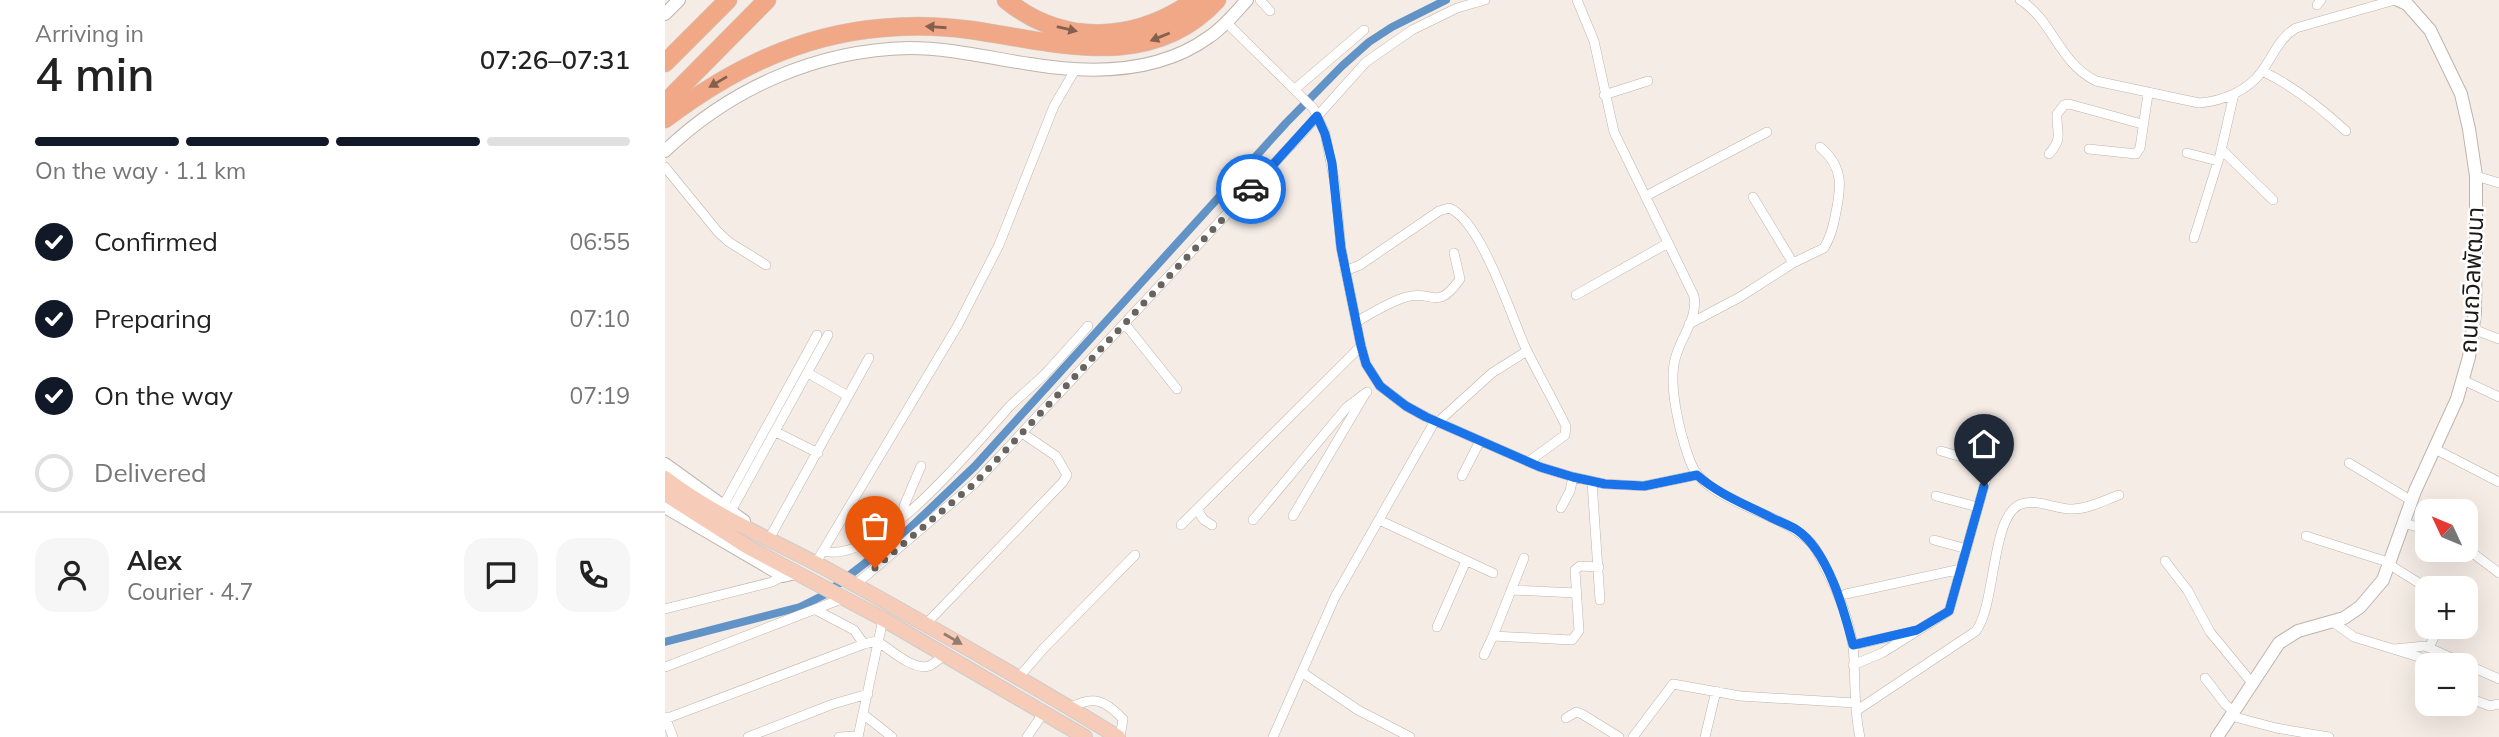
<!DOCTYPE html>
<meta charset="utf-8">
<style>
:root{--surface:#fff;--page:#f6f6f6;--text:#222;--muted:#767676;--line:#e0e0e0;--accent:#111827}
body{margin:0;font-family:Mulish,"Noto Sans Thai",sans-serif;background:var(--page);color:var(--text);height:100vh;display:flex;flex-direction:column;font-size:26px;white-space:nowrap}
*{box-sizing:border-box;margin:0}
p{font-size:23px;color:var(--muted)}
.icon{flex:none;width:38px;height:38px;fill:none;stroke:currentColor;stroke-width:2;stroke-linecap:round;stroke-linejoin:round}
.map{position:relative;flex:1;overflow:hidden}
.sheet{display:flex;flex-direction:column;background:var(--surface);width:665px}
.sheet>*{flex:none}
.needle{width:46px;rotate:314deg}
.controls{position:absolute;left:1750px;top:499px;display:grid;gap:14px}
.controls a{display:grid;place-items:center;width:63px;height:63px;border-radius:14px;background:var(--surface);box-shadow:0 7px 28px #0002;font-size:35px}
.pin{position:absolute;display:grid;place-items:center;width:60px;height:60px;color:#fff;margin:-72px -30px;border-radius:50% 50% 50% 0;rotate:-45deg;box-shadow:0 0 7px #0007}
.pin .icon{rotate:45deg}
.courier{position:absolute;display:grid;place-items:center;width:70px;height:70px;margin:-35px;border:5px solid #1a73e8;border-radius:50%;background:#fff;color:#222;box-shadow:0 2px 9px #0007}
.summary em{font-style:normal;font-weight:600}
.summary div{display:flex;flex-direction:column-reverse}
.summary{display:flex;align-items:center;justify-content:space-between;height:119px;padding:0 35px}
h1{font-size:46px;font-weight:600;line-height:52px}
.bar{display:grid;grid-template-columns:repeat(4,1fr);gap:10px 7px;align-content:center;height:84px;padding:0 35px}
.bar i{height:9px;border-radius:5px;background:var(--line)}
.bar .current{background:var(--accent)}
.bar p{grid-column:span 4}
.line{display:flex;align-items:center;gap:18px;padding:0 35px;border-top:2px solid var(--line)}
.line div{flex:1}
.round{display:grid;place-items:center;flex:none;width:74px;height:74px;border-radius:21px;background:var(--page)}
ol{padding:0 35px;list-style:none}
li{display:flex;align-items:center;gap:21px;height:77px}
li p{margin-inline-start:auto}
li .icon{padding:7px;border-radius:50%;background:var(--accent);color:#fff;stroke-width:4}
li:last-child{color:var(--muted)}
li i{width:38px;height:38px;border:4px solid var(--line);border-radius:50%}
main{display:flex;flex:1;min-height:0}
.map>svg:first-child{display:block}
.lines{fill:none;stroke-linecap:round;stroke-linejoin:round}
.canal{stroke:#6293c7;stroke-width:8}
.street-casing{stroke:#bcb4ad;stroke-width:10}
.secondary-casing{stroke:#bcb4ad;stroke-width:14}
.primary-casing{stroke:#cdcccc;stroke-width:16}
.highway-casing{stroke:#cdcccc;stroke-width:19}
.street{stroke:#fff;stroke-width:9}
.secondary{stroke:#fff;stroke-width:12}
.primary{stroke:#f6cbb7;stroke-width:14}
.highway{stroke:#f0a887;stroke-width:18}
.oneway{fill:#86604f}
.oneway2{fill:#947b6f}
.done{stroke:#68635f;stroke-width:7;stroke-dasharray:0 12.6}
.route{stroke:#1a73e8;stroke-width:9}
.labels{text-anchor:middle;stroke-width:5;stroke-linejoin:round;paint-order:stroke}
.street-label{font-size:24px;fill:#1c1917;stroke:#fff}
</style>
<main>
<section class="sheet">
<div class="summary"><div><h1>4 min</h1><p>Arriving in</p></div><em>07:26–07:31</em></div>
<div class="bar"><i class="current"></i><i class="current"></i><i class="current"></i><i></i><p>On the way · 1.1 km</p></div>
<ol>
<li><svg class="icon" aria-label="check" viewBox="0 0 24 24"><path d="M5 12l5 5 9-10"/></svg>Confirmed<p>06:55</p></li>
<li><svg class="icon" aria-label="check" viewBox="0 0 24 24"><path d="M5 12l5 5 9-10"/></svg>Preparing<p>07:10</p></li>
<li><svg class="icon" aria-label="check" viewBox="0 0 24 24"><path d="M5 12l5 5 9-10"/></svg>On the way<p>07:19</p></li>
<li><i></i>Delivered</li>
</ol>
<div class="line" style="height:126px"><a class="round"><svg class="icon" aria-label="person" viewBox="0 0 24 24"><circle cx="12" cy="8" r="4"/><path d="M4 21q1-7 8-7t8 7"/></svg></a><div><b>Alex</b><p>Courier · 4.7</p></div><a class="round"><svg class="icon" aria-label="chat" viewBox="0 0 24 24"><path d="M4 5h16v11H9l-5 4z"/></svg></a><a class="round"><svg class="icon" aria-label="phone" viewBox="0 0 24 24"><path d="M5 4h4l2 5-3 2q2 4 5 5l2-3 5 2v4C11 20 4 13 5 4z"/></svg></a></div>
</section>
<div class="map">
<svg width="1834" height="737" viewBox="0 0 1834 737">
<rect width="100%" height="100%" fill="#f5ece5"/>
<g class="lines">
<!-- canal -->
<path class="canal" d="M0 642 135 607 159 595 244 529 310 466 621 123 677 66 704 42 727 27 781 0"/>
<defs>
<path id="street" d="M595 0 605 11
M912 0 929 41 949 132 1029 296C1033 318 1017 335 1011 356 1002 383 1015 434 1025 461 1040 504 1116 510 1146 543 1153 550 1157 562 1162 571 1174 594 1184 621 1188 646 1191 677 1188 707 1195 737
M1355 0C1388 20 1393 62 1431 81L1534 103C1558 101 1583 91 1597 71 1609 55 1613 39 1631 28L1730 0
M1652 5 1656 0
M562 23 648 108 660 133 670 184 676 248 696 346 701 364 715 386 741 406 761 417 875 467 908 477 940 484 979 486 1032 475
M1597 71C1629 86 1656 108 1681 131
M630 89 699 30
M939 95 983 81
M1424 149 1471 154 1475 148 1483 94
M1556 149 1608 200
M1522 153 1553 161
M1384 154C1399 137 1391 133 1392 114L1399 105 1404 104 1477 124
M0 167 53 232 64 242 101 265
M1811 176 1834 183
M981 196 1102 132
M1088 197 1128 263
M1529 238 1555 155 1569 94
M680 271 695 265 774 211 784 208C816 220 846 316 861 349 874 375 888 400 901 426L900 435 863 462
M911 295 1003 243
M691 322C707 313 724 302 741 297 768 289 771 313 795 279L789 253
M460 324 512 389
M1024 324 1075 297 1128 263 1159 248C1165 238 1168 228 1170 217 1176 189 1180 168 1155 147
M1808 329 1834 339
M143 373 183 396
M1798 380 1834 397
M773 422 827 373 862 351
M111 432 153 453
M1770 449 1834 482
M1276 451 1325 465
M1684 463 1747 501
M797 476 815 441
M927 482 935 600
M1271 496 1313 507
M58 506 152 335
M896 508 905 491 908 477
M532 510 539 520 547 525
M66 511 163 335
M238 516 239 506 256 466
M628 516 700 394
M588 520 682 407 702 392
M714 520 828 573
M1739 523 1762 530
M516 525 696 346
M1641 536 1726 563
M104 539 204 358
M1269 540 1302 549
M1801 548 1834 573
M158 551C214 566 310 444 345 406 356 395 369 385 380 374 395 358 409 342 423 326
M859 558 828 636 907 640 914 631 910 570 915 566 934 567
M1500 561 1523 591 1545 632 1587 683
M150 564 293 325 334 245 389 106 410 70
M1725 565 1762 588
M190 585 310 483 631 140 701 62 747 30 792 8 820 0
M846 590 911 593
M1181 594 1296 569
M1801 600 1804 601
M0 609 107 582 118 576
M151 610 189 630 199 644
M1668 622 1689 637 1754 657 1765 665
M261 624 398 482 402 475 391 456 357 433
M772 627 801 561
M1188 645 1251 631
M1764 648 1774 626
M1729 649 1760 646 1834 679
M819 655 828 636
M1188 665 1217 653 1284 611 1330 447
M0 667 179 598
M638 673 693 710 745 737
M354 677 379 648 470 555
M1540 678 1560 704 1569 712
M1801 697 1825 706 1834 704
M405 708C428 695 440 700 458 719L455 737
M1191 711 1311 631C1331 604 1326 519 1354 505 1369 497 1392 510 1408 509 1424 509 1440 500 1454 495
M198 714 227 737
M1566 716 1611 728 1664 737
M0 717 8 737
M901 718 911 712 917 714 954 737
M0 719 199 644 212 641C225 649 248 671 264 666 269 664 274 659 278 656
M83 737 168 704 203 694
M174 737 193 736
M193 737 218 619
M362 737 379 712
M608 737 670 597 770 421
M968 737 1008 684 1075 696 1190 703
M1040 737 1051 691"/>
<path id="secondary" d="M0 14 14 0
M0 151C66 88 152 50 244 48 285 48 325 58 365 64 425 74 493 74 544 37 559 27 570 13 582 0
M0 464 79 521
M0 507 118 576 131 573
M1552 737 1614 643 1633 631 1679 618 1695 607 1718 580 1750 491 1792 399 1804 357 1810 312 1811 241V176L1804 129 1796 94 1765 30 1742 4 1733 0"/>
<path id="primary" d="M0 478C51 517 110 541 167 572 263 625 359 680 453 737
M0 494 83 547 218 619 420 737"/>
<path id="highway" d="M341 0C399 47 471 42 530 0
M0 63 63 0
M0 103 102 0
M0 119C65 70 134 35 217 28 247 25 277 26 306 30 390 42 485 73 552 0"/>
</defs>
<!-- street casing -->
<use href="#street" class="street-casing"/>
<!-- secondary casing -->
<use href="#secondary" class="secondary-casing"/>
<!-- primary casing -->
<use href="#primary" class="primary-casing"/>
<!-- highway casing -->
<use href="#highway" class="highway-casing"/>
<!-- street -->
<use href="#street" class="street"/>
<!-- secondary -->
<use href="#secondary" class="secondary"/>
<!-- primary -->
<use href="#primary" class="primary"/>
<!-- highway -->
<use href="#highway" class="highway"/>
</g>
<!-- one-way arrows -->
<defs><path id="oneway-solid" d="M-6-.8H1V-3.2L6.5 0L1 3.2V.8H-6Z" transform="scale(1.75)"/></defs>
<g class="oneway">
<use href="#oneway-solid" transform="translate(271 27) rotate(-176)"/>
<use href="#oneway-solid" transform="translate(402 29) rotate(13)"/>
<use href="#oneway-solid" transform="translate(495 37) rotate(158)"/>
<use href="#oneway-solid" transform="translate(53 82) rotate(149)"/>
</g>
<use class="oneway2" href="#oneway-solid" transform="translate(288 639) rotate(30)"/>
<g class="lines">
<!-- done -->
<path class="done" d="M210 568 310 483 586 189"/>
<!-- route -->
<path class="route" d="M586 189 652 116 660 134 667 163 676 248 696 346 701 364 715 386 741 406 761 417 875 467 908 477 940 484 979 486 1032 475C1053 494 1082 505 1107 518 1115 522 1124 525 1132 530 1163 551 1179 610 1188 645L1252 630 1284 611 1319 486"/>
</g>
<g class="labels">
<!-- street labels -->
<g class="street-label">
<text transform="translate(1807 280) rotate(-87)" y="8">ถนนถวิลพัฒนา</text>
</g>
</g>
</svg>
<div class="controls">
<a><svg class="needle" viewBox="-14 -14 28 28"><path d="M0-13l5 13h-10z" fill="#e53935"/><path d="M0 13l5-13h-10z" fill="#767676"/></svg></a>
<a>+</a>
<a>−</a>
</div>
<div class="pin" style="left:210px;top:568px;background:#ea580c"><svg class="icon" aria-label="bag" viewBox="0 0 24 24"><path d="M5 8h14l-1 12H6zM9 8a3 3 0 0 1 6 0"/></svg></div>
<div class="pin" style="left:1319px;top:486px;background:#1f2937"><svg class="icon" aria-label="home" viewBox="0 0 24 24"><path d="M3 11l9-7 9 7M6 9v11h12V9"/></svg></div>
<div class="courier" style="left:586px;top:189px"><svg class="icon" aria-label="car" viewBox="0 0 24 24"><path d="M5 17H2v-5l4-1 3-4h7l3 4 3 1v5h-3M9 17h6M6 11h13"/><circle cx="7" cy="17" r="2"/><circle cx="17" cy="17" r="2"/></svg></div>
</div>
</main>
